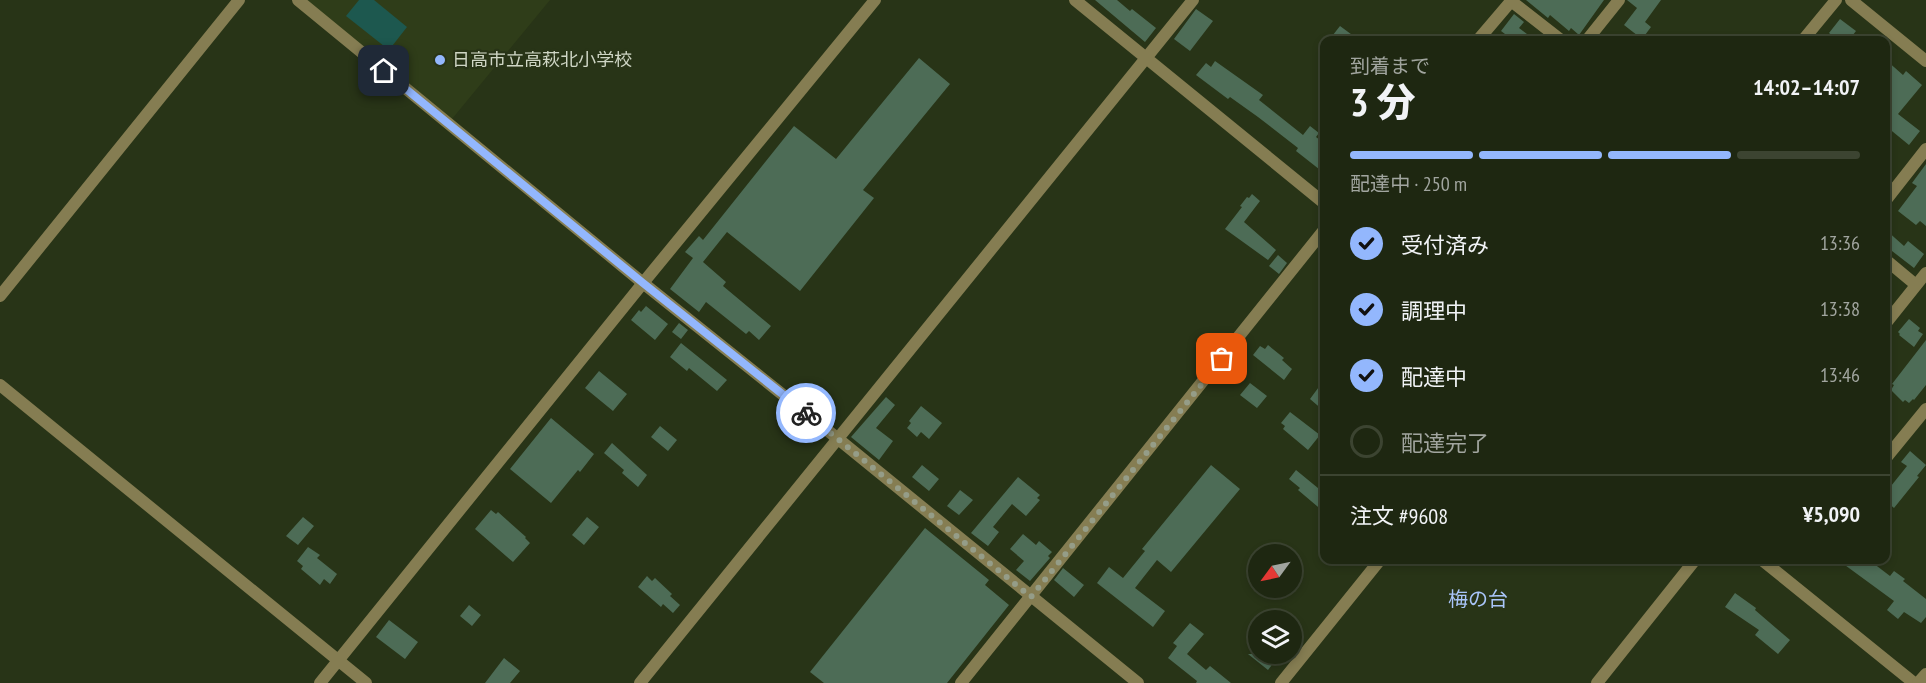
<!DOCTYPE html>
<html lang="ja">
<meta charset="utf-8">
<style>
:root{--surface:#1e2711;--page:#262f1a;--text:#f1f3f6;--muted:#a1a59f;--line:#3c4431;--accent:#93b7fd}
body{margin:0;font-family:"PT Sans Narrow","Noto Sans JP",sans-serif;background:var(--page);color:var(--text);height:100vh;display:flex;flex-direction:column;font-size:22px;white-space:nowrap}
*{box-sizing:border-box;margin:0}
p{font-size:20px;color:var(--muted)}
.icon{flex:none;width:33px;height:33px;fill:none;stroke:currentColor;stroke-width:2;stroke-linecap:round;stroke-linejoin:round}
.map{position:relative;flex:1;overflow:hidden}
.drawer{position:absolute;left:1320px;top:36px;width:570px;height:528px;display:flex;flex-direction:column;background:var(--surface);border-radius:12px;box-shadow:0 3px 9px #0003,0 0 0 2px var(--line)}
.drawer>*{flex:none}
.needle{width:39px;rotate:237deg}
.fabs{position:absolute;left:1248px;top:544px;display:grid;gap:12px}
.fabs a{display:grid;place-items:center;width:54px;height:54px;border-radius:50%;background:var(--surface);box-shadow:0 3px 9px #0003,0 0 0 2px var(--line);font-size:30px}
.pin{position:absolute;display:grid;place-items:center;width:51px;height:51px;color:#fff;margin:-26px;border-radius:12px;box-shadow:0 3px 9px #0006}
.courier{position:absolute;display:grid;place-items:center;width:60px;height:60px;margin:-30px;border:4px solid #93b7fd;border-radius:50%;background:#fff;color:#222;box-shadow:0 2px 8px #0007}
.headline em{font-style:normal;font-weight:800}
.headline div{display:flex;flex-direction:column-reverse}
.headline{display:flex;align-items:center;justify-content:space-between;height:102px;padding:0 30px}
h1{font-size:39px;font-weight:800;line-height:45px}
.bar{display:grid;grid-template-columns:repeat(4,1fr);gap:9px 6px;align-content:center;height:72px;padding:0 30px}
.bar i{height:8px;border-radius:4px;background:var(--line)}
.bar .active{background:var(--accent)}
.bar p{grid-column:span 4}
.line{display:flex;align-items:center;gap:15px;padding:0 30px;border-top:2px solid var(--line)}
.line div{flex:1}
ol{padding:0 30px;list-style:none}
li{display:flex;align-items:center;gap:18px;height:66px}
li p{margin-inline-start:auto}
li .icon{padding:6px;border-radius:50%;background:var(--accent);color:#111;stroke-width:4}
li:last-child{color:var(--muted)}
li i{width:33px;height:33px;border:3px solid var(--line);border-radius:50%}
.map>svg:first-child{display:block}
.built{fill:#2f3d19}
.water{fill:#1d584f}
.building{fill:#4d6c56}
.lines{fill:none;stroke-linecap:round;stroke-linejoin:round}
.minor{stroke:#857d52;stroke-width:12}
.tertiary{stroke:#857d52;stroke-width:12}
.done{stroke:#959d88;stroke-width:6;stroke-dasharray:0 10.8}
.route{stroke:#93b7fd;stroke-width:8}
.poi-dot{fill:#93b7fd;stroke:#283417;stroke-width:2}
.labels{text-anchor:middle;stroke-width:4.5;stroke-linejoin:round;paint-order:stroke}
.poi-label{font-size:18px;fill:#cfd6c5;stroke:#283417;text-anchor:start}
.neighbourhood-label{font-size:20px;fill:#a9c5f9;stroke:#283417}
</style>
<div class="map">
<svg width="1926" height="683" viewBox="0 0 1926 683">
<rect width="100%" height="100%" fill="#283417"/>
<!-- built -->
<path class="built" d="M305 0H550L452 119Z"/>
<!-- water -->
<path class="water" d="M359 0H374L407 27 389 50 346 16Z"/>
<!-- building -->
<path class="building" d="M1095 0H1117L1130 11 1132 9 1156 28 1145 42Z
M1526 0H1604L1579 35 1571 28 1569 31 1550 15 1548 18Z
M1627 0H1661L1645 22 1651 27 1642 39 1624 25 1637 8Z
M1196 9 1213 21 1190 51 1174 39Z
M1514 14 1524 22 1519 28 1535 40H1513L1501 31Z
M1840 19 1856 31 1849 40H1838L1829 33Z
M1340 26 1359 40H1329Z
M919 58 950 84 863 190 874 198 800 291 727 232 703 262 726 282 723 286 771 326 759 340 749 331 746 334 706 302 699 312 670 289 693 258 685 252 699 236 703 240 794 126 836 159Z
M1886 60 1903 75 1906 71 1922 85 1898 114 1920 131 1909 145 1887 127 1886 129Z
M1215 61 1263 95 1259 100 1303 135 1310 126 1319 133 1316 137 1324 143V173L1296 151 1298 148 1258 117 1230 97 1228 99 1196 75 1206 63 1211 67Z
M1926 164V226L1920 221 1916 225 1898 211 1917 186 1912 183Z
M1252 194 1260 201 1244 222 1276 250 1268 260 1225 229 1242 207 1240 206 1247 197 1249 198Z
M1886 230 1904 246 1908 241 1924 254 1914 268 1892 251 1890 253 1886 252Z
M1278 255 1287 263 1279 274 1269 266Z
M646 306 668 324 655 340 631 320 639 310 641 312Z
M1909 319 1920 328 1918 331 1923 334 1914 347 1899 335 1900 334 1898 332Z
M679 323 688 330 681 339 672 332Z
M1926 340V385L1914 400 1913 399 1909 403 1905 400 1903 402 1891 390 1894 385 1892 384Z
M681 343 727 380 717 391 689 368 687 371 670 357Z
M1268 345 1284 358 1282 360 1292 369 1284 380 1253 355 1260 346 1265 349Z
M599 371 627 394 613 411 585 388Z
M1324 380V411L1310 399Z
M1250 383 1267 396 1257 408 1240 395Z
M886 397 895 405 876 428 893 441 879 460 851 437Z
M921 406 942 423 929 439 921 432 917 437 907 428 911 423 909 421Z
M1290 412 1320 435 1308 450 1283 429 1285 426 1281 423Z
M551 418 594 454 580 472 578 470 551 503 510 469Z
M660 426 677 440 668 451 651 437Z
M612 443 647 475 638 487 622 473 624 470 604 453Z
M1910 451 1926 465 1917 476 1919 477 1894 508 1886 501V482L1891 486 1907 466 1901 462Z
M922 465 939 479 929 491 912 477Z
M1211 465 1240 489 1171 572 1157 560 1135 588 1165 611 1153 627 1097 583 1109 567 1123 578 1145 551 1142 549Z
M1296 470 1324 493V512L1298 490 1300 488 1289 479Z
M1018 477 1040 495 1037 498 1040 500 1026 516 1012 504 993 527 999 532 988 546 971 533Z
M960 490 973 500 959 515 947 506Z
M491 510 496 514 498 512 526 537 525 538 530 543 513 562 475 529Z
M303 517 314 526 298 545 286 536Z
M587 517 599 527 584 545 572 535Z
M925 528 989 580 985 585 1009 605 947 683H824L810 672Z
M1023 534 1036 545 1039 541 1052 552 1048 556 1050 558 1030 581 1016 570 1024 561 1010 549Z
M308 547 320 555 317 558 337 574 330 584 324 579 320 585 301 569 303 566 297 561Z
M1838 560H1869L1890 576 1894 571 1905 579 1903 581 1926 599V617L1921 623 1904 612 1898 619 1887 610 1894 601Z
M1063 568 1084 585 1074 597 1054 580Z
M647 576 652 581 655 578 672 594 670 596 680 605 673 613 663 604 661 607 638 587Z
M1735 593 1756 608 1755 610 1790 640 1778 654 1755 635 1759 630 1725 607Z
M469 605 481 615 472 626 460 616Z
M389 620 418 642 405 659 376 637Z
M1190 623 1204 634 1187 654 1206 670 1210 666 1231 683H1196L1197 681 1168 658 1177 646 1173 643Z
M1248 654H1280L1268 670Z
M504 658 520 671 510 683H485Z"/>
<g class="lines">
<!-- minor -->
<path class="minor" d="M298 0 643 283 837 438 1138 683
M1075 0 1324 203
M1511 1 1561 40
M1478 40 1512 0
M1587 40 1619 0
M1803 40 1836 0
M1886 200 1926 149
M1886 260 1916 285
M0 296 239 0
M1886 323 1926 273
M1886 458 1926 409
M1762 560 1914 683
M640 683 1193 0
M961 683 1324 230
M1281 683 1380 560
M1597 683 1695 560"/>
<!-- tertiary -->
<path class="tertiary" d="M1851 0 1926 61
M0 385 366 683
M320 683 643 283 875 0
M1918 683 1926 674"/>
</g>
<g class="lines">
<!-- done -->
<path class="done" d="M806 413 1031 597 1222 359"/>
<!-- route -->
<path class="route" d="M384 71 643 283 806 413"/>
</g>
<!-- markers -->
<circle class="poi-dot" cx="440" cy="60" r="6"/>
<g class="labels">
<!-- poi labels -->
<g class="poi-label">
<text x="452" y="66">日高市立高萩北小学校</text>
</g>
<!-- neighbourhood labels -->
<g class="neighbourhood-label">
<text x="1478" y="606">梅の台</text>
</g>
</g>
</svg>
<div class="fabs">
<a><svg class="needle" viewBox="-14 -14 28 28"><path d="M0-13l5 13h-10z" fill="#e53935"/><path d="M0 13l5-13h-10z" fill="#a1a59f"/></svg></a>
<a><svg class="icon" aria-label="layers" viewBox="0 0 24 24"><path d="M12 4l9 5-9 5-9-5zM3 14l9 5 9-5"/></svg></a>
</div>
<div class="pin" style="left:1222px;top:359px;background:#ea580c"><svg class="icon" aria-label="bag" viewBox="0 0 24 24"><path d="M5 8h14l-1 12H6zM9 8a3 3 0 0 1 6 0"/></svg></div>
<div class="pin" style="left:384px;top:71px;background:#1f2937"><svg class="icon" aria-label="home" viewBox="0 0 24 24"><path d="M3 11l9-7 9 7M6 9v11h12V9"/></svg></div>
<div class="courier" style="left:806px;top:413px"><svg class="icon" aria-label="bike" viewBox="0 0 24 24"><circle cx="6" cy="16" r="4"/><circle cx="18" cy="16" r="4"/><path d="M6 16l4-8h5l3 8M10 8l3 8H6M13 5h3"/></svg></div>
<section class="drawer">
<div class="headline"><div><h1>3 分</h1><p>到着まで</p></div><em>14:02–14:07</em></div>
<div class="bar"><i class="active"></i><i class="active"></i><i class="active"></i><i></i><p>配達中 · 250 m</p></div>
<ol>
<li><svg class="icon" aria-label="check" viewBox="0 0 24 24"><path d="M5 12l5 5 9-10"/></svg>受付済み<p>13:36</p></li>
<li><svg class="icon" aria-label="check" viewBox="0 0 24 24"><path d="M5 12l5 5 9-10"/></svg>調理中<p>13:38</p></li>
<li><svg class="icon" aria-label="check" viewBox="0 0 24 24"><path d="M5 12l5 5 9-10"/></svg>配達中<p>13:46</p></li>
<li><i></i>配達完了</li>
</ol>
<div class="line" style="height:78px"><div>注文 #9608</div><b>¥5,090</b></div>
</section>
</div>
